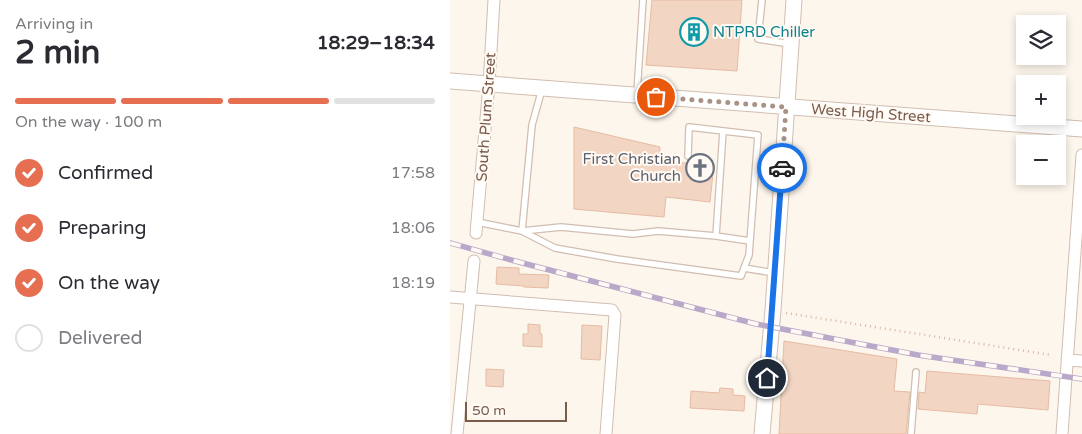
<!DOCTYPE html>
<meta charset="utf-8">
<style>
:root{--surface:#fff;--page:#f7f7f7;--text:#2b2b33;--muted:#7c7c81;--line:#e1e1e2;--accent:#e76f51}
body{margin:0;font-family:"Varela Round",sans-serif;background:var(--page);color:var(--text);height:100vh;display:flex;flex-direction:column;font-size:19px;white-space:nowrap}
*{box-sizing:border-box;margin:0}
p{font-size:16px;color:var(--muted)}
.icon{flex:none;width:28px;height:28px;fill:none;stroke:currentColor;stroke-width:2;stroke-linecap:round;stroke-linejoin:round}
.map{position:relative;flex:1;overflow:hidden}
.details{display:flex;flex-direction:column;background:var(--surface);width:450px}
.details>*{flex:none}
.fabs{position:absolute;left:566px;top:15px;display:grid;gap:10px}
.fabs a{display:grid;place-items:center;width:50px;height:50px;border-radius:0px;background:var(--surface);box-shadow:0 2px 8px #0003;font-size:25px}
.scale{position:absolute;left:15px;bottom:12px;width:102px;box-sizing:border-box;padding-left:5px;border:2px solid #7a5c4d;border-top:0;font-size:14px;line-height:18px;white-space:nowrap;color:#7a5c4d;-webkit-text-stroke:4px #fffaf3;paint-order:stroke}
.pin{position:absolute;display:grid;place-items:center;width:42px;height:42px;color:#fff;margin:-21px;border:2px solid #fff;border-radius:50%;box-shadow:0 1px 5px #0007}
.courier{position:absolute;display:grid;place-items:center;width:50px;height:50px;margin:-25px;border:4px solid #1a73e8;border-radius:50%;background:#fff;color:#222;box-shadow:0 1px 6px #0007}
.headline em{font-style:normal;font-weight:700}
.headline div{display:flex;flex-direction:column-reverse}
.headline{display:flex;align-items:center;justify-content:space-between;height:85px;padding:0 15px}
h1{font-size:32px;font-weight:700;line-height:38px}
.bar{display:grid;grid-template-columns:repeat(4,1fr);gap:8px 5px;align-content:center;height:60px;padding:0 15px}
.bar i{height:6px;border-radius:4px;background:var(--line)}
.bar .selected{background:var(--accent)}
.bar p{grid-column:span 4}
ol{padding:0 15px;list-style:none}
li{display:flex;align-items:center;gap:15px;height:55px}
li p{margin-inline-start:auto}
li .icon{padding:5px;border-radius:50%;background:var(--accent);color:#fff;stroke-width:4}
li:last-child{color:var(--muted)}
li i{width:28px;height:28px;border:2px solid var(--line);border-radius:50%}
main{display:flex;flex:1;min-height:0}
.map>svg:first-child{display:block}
.building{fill:#f3d5c3;stroke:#e6bba3}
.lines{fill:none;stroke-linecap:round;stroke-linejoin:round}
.service-casing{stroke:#d1beb0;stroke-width:8}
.minor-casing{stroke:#d1beb0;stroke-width:13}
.tertiary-casing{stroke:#d1beb0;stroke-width:17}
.path{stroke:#d9b8a5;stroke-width:2.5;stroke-dasharray:1 4;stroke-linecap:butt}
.service{stroke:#fff;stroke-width:5.5}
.minor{stroke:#fff;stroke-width:11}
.tertiary{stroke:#fff;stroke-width:15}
.rail-casing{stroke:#b9a8c9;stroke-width:5.5}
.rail{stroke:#fffaf3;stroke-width:4;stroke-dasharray:11;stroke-linecap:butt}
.done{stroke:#a89285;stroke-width:5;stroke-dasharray:0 9}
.route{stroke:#1a73e8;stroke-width:6}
.labels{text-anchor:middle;stroke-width:4;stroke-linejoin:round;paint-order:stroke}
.culture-label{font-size:15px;fill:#0d838f;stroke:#fffaf3;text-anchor:start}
.street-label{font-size:15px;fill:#7a5c4d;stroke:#fffaf3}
.worship-label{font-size:15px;fill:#5b616d;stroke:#fffaf3;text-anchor:end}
</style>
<main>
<section class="details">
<div class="headline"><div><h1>2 min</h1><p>Arriving in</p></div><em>18:29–18:34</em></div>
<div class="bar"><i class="selected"></i><i class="selected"></i><i class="selected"></i><i></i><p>On the way · 100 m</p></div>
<ol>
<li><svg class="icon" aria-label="check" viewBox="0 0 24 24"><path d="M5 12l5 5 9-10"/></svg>Confirmed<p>17:58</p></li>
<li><svg class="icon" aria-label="check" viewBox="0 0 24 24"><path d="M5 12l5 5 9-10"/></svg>Preparing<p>18:06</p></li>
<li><svg class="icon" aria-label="check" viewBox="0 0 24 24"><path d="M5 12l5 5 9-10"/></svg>On the way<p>18:19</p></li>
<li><i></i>Delivered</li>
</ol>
</section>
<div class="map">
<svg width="632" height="434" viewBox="0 0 632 434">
<rect width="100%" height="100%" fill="#fdf6ec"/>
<!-- building -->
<path class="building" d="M202 0H292L287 71 196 65Z
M124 127 210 147 209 162 264 164 260 202 216 197 214 217 124 209Z
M47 267 69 268V274L99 275 98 288 74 287V286L46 284Z
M78 324 90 325V334H92V347L73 346V334H78Z
M132 325 152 326 150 360 131 359Z
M334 341 447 359 444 391 460 392 456 434H329Z
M36 369 54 370 53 387 36 386Z
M477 371 600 381 598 410 528 404 527 414 468 409 469 392 475 393Z
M270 388 283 389V395L295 396 294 411 240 408 241 391 269 393Z"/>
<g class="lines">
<defs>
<path id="service" d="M312 0 308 39 341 44
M92 89 82 125 72 231 111 227 183 234 208 231 266 236 273 131
M187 93 193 0
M27 222 72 231 105 248 167 259 291 276 299 255 308 135 239 127 238 156
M266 236 300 241
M294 268 324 273
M461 434 466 372"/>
<path id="minor" d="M26 233 39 84 44 0
M0 297 162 310 165 315 156 434
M617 360 632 361
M7 434 24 261
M612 434 632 155"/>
<path id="tertiary" d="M0 81 632 129
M312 434 323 310 344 0"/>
</defs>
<!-- service casing -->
<use href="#service" class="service-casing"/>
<!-- minor casing -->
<use href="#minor" class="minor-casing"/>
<!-- tertiary casing -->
<use href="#tertiary" class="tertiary-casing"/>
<!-- path -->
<path class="path" d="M336 313 601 355"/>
<!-- service -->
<use href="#service" class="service"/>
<!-- minor -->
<use href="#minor" class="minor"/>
<!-- tertiary -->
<use href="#tertiary" class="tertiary"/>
<defs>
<path id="rail" d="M0 243 65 261 306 324 468 355 632 379"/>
</defs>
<!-- rail casing -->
<use href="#rail" class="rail-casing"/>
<!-- rail -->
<use href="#rail" class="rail"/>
</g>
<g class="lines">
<!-- done -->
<path class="done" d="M206 97 336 107 332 168"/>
<!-- route -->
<path class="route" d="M317 378 332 168"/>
</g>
<!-- icons -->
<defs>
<symbol id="building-ring" viewBox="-11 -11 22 22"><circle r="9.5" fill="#fffaf3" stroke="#0f9aa8" stroke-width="1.5"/><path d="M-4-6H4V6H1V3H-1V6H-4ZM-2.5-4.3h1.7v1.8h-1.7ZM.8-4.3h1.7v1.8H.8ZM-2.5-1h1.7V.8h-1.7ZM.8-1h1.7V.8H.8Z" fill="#0f9aa8"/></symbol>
<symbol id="church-ring" viewBox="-11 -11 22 22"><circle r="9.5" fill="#fffaf3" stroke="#6b7280" stroke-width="1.5"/><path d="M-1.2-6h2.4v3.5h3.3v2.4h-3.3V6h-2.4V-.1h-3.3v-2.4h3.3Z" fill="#6b7280"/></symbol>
</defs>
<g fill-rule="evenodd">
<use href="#building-ring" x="228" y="16" width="32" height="32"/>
<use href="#church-ring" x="234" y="152" width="32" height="32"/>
</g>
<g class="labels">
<!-- culture labels -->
<g class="culture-label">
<text x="263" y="37">NTPRD Chiller</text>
</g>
<!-- street labels -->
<g class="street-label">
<text transform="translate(421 113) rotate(4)" y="5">West High Street</text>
<text transform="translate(36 117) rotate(-86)" y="5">South Plum Street</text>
</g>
<!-- worship labels -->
<g class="worship-label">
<text x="231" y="164">First Christian<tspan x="231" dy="17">Church</tspan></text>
</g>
</g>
</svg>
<div class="fabs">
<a><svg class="icon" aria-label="layers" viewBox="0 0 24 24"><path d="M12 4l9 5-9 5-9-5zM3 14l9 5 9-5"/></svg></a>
<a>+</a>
<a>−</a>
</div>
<div class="scale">50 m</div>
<div class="pin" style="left:206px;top:97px;background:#ea580c"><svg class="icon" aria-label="bag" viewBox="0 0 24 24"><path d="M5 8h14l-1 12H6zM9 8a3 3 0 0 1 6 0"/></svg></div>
<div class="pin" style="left:317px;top:378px;background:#1f2937"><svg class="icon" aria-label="home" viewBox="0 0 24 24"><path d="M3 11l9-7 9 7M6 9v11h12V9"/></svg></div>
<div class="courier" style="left:332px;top:168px"><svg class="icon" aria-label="car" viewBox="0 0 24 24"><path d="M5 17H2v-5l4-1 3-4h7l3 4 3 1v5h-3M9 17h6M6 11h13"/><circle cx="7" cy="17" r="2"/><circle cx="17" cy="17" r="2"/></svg></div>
</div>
</main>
